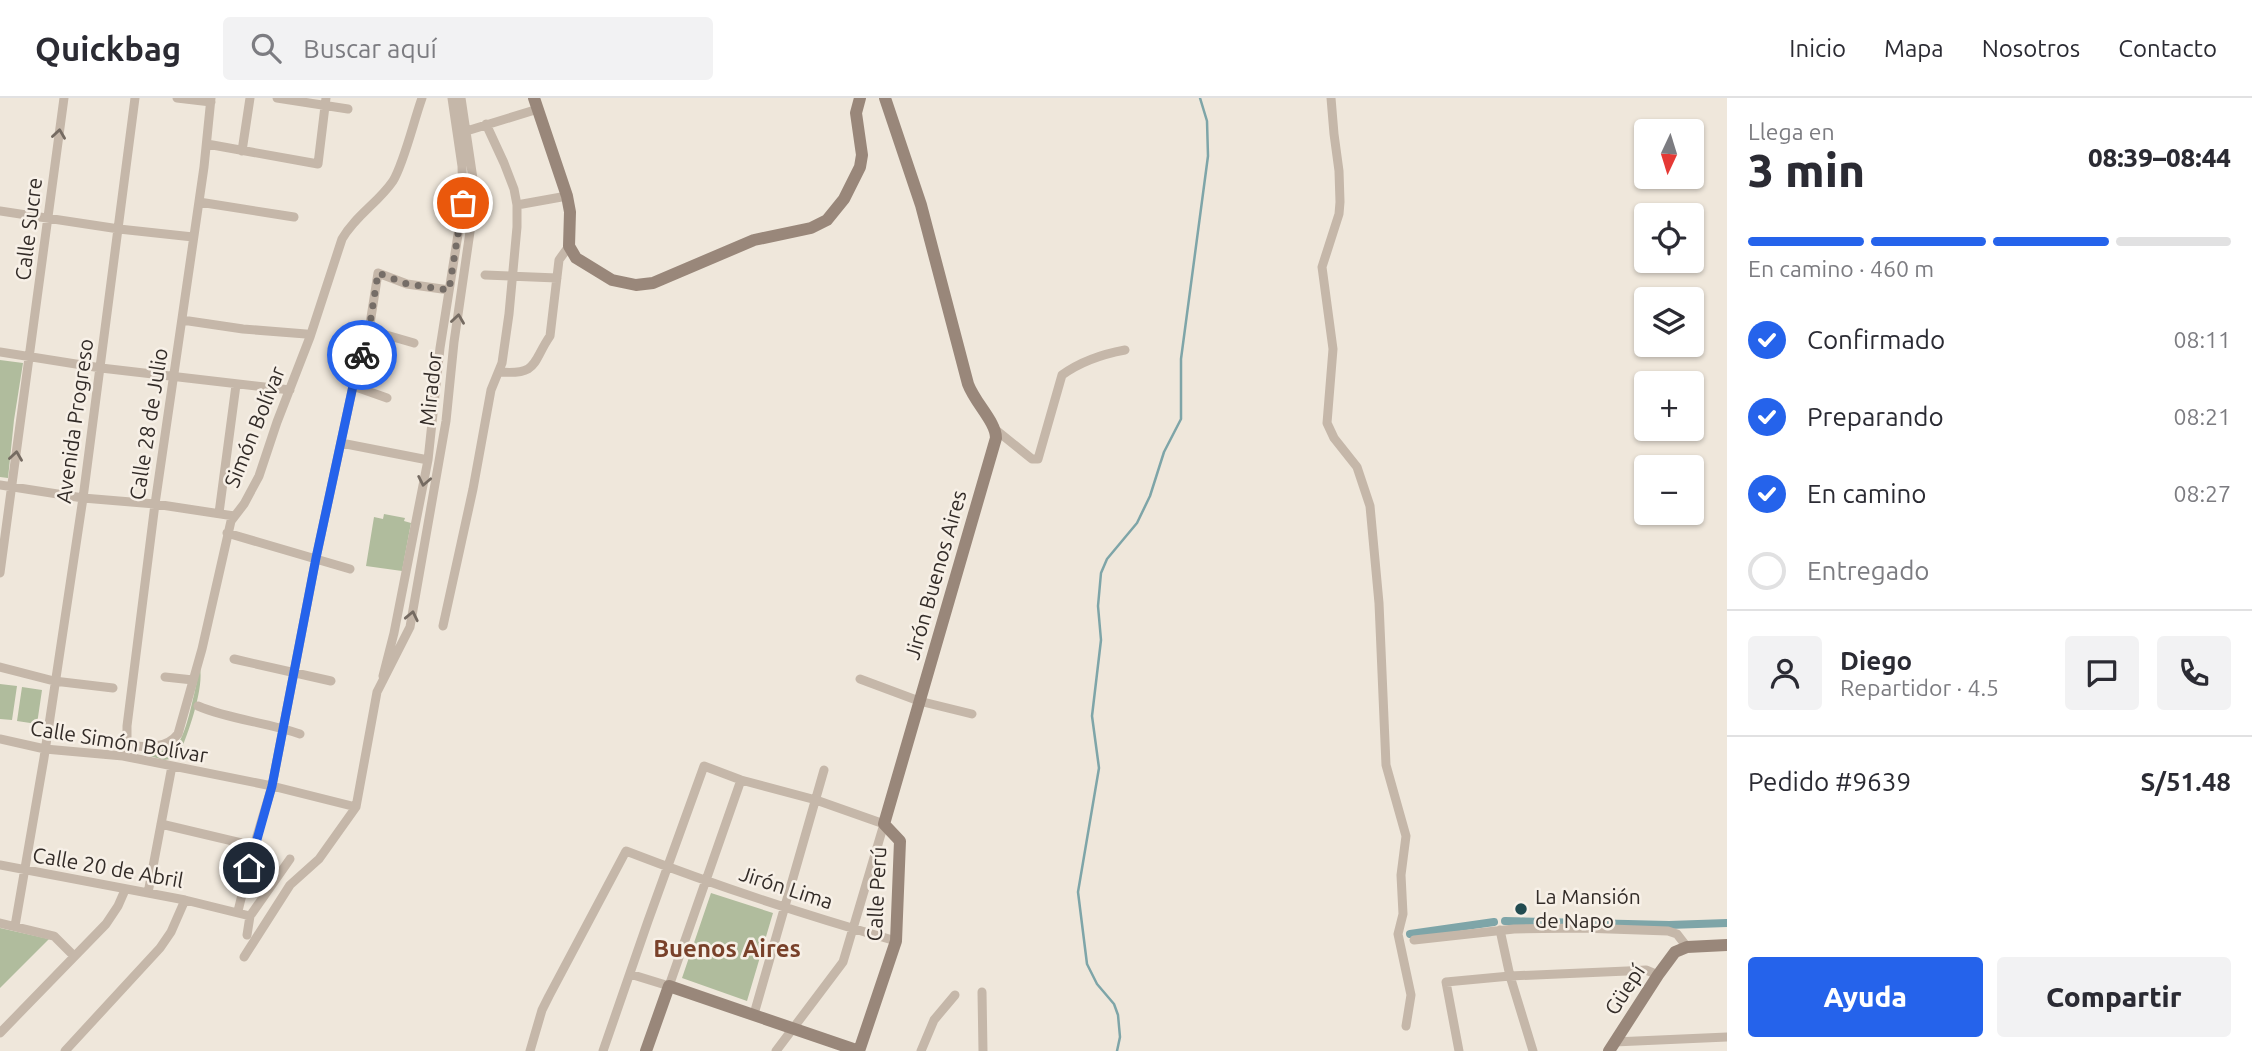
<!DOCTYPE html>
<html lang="es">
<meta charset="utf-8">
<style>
:root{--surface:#fff;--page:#f2f2f3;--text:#2b2b33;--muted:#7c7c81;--line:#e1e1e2;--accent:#2563eb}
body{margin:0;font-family:Ubuntu,sans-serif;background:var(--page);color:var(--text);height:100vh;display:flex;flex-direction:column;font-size:26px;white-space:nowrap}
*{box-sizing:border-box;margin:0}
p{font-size:23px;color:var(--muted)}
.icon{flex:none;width:38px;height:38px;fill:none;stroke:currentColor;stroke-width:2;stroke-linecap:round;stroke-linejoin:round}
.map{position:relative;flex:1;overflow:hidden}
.drawer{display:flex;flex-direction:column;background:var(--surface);width:525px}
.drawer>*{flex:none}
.needle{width:46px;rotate:184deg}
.buttons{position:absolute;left:1634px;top:21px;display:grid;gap:14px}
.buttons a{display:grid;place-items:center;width:70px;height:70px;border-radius:7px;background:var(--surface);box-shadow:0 2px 5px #0004;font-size:35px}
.pin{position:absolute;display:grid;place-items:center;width:60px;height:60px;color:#fff;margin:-30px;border:4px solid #fff;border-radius:50%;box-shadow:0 2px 7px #0007}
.courier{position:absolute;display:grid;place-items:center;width:70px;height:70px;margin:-35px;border:5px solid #2563eb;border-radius:50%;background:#fff;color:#222;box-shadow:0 2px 9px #0007}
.overview em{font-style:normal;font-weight:800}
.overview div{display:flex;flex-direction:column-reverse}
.overview{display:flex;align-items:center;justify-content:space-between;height:119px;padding:0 21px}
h1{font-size:46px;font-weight:800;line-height:52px}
.bar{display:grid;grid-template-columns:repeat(4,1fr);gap:10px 7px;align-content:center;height:84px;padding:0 21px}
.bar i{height:9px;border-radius:5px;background:var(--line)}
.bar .current{background:var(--accent)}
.bar p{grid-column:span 4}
.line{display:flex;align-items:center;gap:18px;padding:0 21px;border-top:2px solid var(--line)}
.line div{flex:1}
.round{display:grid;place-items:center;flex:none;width:74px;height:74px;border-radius:7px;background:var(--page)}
ol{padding:0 21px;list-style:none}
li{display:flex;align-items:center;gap:21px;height:77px}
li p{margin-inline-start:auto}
li .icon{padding:7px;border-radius:50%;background:var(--accent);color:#fff;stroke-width:4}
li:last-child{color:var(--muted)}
li i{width:38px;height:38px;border:4px solid var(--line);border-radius:50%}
.action{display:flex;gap:14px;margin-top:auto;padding:14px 21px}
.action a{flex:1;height:80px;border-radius:7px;background:var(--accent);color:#fff;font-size:28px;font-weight:800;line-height:80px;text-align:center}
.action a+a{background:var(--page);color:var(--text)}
header{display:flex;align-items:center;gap:42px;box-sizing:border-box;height:98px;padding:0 35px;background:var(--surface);border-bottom:2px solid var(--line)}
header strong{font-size:33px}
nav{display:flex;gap:38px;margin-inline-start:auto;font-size:24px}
.search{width:490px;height:63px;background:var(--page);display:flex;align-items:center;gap:18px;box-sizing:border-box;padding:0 24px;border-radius:7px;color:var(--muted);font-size:26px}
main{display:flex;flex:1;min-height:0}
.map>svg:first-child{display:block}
.green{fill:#b0bc9d}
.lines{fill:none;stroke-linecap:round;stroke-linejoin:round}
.stream{stroke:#7ea5a8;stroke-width:2.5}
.canal{stroke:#7ea5a8;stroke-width:8}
.street{stroke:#c5b7a9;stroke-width:9}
.secondary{stroke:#99877a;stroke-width:12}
.oneway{stroke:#756b62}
.done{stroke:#756d67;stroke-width:7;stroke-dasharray:0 12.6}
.route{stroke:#2563eb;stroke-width:9}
.poi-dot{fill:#224b50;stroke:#f7f0e7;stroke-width:2.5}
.labels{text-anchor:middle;stroke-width:5;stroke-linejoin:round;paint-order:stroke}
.street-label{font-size:21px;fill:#332c28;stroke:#f7f0e7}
.poi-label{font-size:21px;fill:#332c28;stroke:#f7f0e7;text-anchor:start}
.quarter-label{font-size:24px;font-weight:bold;fill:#79412a;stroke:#f7f0e7}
</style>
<header>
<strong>Quickbag</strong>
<div class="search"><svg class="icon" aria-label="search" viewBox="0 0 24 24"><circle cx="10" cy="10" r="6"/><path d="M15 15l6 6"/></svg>Buscar aquí</div>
<nav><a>Inicio</a><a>Mapa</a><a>Nosotros</a><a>Contacto</a></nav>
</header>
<main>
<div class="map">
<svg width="1727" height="953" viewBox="0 0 1727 953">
<rect width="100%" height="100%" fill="#efe7db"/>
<!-- green -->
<path class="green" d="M0 262 23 265 14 322 8 380 0 379Z
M384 416 405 420 404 423 411 425 402 473 366 468 374 419 383 421Z
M200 570C204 591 187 641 177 660L164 662 142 656 144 654C156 654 173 653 180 642 188 630 196 586 200 570Z
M0 586 17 588 12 622 0 621Z
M22 589 42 592 37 626 17 623Z
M711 795 773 815 747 903 682 880Z
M0 830 49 841 0 890Z"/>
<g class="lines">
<!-- stream -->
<path class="stream" d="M1117 953 1120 939 1118 917 1114 906 1097 886 1087 866 1078 794 1099 670 1092 618 1101 542 1098 508 1101 475 1107 461 1137 425 1150 398 1164 354 1181 321V261L1208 58 1207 23 1200 0"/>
<!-- canal -->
<path class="canal" d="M1505 823 1669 827 1727 825
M1410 836 1494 824"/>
<!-- street -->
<path class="street" d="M177 0 211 4
M277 0 348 11
M1331 0 1334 36 1339 73 1340 104 1339 116 1322 169 1333 251 1327 325 1334 340 1357 369 1370 408 1379 505 1386 667 1406 738 1401 777 1403 816 1398 836 1411 897 1406 928
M460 35 538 11
M207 46 318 66 326 0
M242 53 250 0
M199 104 294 119
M517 107 567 98
M0 113 119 131 193 139
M485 177 557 180
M182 222 243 231 306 236 310 239
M369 232 414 245
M0 254 101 270 290 292
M500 274C539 277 532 264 550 238L559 162 569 148
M353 288 387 300
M996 332 1032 361H1038L1062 277C1080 264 1103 256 1125 252
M341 345 428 362
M0 387 83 400 155 406 234 418
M219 415 236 287
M227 435 350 471
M0 475 64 0
M443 528 473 391 491 292 502 265 509 216 517 129V107L514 91 504 65 486 26
M234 561 331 583
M0 569 54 583 113 590
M383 578 394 535 428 362 440 250 463 105 462 68 452 0
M165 579 193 582
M860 581 919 603 972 616
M198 608C231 622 266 624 300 636
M0 641 45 651 123 658 272 688 356 709
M127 647C145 649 166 652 178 636L202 551 231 423 244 406 259 378 277 324 310 239 342 141C356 117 378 105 393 83 404 65 414 22 422 0
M123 658 127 647V628L155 406 204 69 211 0
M161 726 254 748
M0 767 185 802 250 818
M148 795 172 668
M238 813 254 748 272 688 316 460 353 288 369 232 378 175 407 186 449 192
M0 825 54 838 74 858
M15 828 44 660 83 400 135 0
M1500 832 1510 878 1533 953
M247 837 250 818 290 761
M1414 842 1514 831 1581 830 1668 833 1677 836 1687 849
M244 859 290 787 319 761 356 709 377 594 410 529 446 323 454 244 473 113V81L461 0
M630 876 669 888 741 682
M982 894 983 953
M754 916 824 672
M0 935 106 826 118 808 125 792
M1614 944 1727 939
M65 953 160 850 171 834 185 802
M530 953 542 912 549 898 626 753C714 787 805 817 896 843
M603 953 648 823 704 668 741 682 816 702 884 726 843 864 776 953
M921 953 934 922 955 897
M1459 953 1446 884 1510 878 1627 873 1646 872 1658 877"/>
<!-- secondary -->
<path class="secondary" d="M534 0 567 98 570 114 569 148 576 160 612 182 636 187 653 185 754 142 811 130 827 122 844 101 860 69 862 57 856 15 860 0
M646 953 669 888 859 953
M859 953 896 843 900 743 884 726 996 340C996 324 975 305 968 286L921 107 885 0
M1609 953 1658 877 1675 854 1687 849 1727 847"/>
</g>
<!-- one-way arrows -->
<defs><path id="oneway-chevron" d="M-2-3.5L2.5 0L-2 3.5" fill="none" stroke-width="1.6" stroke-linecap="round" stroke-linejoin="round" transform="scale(1.75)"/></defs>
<g class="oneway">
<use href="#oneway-chevron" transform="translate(59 36) rotate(-82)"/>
<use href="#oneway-chevron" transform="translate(458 221) rotate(-82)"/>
<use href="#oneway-chevron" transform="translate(16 358) rotate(-82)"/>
<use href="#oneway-chevron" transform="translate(424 383) rotate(101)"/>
<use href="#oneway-chevron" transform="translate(412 518) rotate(-78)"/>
</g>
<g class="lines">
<!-- done -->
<path class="done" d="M362 257 369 232 378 175 407 186 449 192 463 105"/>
<!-- route -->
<path class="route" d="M249 770 272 688 316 460 353 288 362 257"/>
</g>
<!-- markers -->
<circle class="poi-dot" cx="1521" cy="811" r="7"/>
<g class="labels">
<!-- street labels -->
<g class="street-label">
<text transform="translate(29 131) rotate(-83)" y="7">Calle Sucre</text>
<text transform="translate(431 291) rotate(-84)" y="7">Mirador</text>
<text transform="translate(75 323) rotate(-82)" y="7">Avenida Progreso</text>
<text transform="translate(149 326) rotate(-81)" y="7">Calle 28 de Julio</text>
<text transform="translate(255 329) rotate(-68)" y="7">Simón Bolívar</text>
<text transform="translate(936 477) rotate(-74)" y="7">Jirón Buenos Aires</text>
<text transform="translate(119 644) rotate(9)" y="7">Calle Simón Bolívar</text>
<text transform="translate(108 770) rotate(10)" y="7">Calle 20 de Abril</text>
<text transform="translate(786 790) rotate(18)" y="7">Jirón Lima</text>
<text transform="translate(877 796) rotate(-87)" y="7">Calle Perú</text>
<text transform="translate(1625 892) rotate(-57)" y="7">Güepí</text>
</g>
<!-- poi labels -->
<g class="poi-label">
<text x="1535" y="806">La Mansión<tspan x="1535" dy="24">de Napo</tspan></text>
</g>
<!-- quarter labels -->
<g class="quarter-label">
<text x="727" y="859">Buenos Aires</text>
</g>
</g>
</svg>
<div class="buttons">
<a><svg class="needle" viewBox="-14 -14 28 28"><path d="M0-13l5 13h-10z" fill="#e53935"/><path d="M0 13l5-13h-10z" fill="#7c7c81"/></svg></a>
<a><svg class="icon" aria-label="locate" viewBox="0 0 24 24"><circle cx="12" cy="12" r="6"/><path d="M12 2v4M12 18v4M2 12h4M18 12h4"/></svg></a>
<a><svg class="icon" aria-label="layers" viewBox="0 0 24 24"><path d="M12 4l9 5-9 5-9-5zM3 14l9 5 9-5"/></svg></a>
<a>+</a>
<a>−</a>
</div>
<div class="pin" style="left:463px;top:105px;background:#ea580c"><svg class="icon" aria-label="bag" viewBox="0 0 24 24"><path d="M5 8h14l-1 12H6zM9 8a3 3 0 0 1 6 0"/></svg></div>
<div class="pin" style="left:249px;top:770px;background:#1f2937"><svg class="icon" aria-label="home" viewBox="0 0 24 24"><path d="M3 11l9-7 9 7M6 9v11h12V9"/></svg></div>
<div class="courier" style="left:362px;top:257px"><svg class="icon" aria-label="bike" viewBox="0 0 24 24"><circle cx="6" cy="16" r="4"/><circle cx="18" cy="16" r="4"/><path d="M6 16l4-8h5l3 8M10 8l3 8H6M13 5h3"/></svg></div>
</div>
<section class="drawer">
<div class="overview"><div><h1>3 min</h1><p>Llega en</p></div><em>08:39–08:44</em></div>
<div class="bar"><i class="current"></i><i class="current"></i><i class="current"></i><i></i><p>En camino · 460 m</p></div>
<ol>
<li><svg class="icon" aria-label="check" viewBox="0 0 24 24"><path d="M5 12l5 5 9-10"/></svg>Confirmado<p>08:11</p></li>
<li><svg class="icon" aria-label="check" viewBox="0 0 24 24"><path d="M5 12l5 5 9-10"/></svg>Preparando<p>08:21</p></li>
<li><svg class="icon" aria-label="check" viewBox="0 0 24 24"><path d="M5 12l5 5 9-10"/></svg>En camino<p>08:27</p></li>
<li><i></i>Entregado</li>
</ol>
<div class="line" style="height:126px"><a class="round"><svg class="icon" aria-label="person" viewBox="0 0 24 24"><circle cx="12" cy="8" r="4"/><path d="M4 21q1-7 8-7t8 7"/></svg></a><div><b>Diego</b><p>Repartidor · 4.5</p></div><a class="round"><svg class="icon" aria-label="chat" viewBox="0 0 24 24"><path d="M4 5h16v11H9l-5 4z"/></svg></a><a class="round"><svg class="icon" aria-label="phone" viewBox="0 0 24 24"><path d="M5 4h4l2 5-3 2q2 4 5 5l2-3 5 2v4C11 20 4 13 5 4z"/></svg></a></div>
<div class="line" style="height:91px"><div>Pedido #9639</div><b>S/51.48</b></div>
<div class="action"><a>Ayuda</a><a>Compartir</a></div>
</section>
</main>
